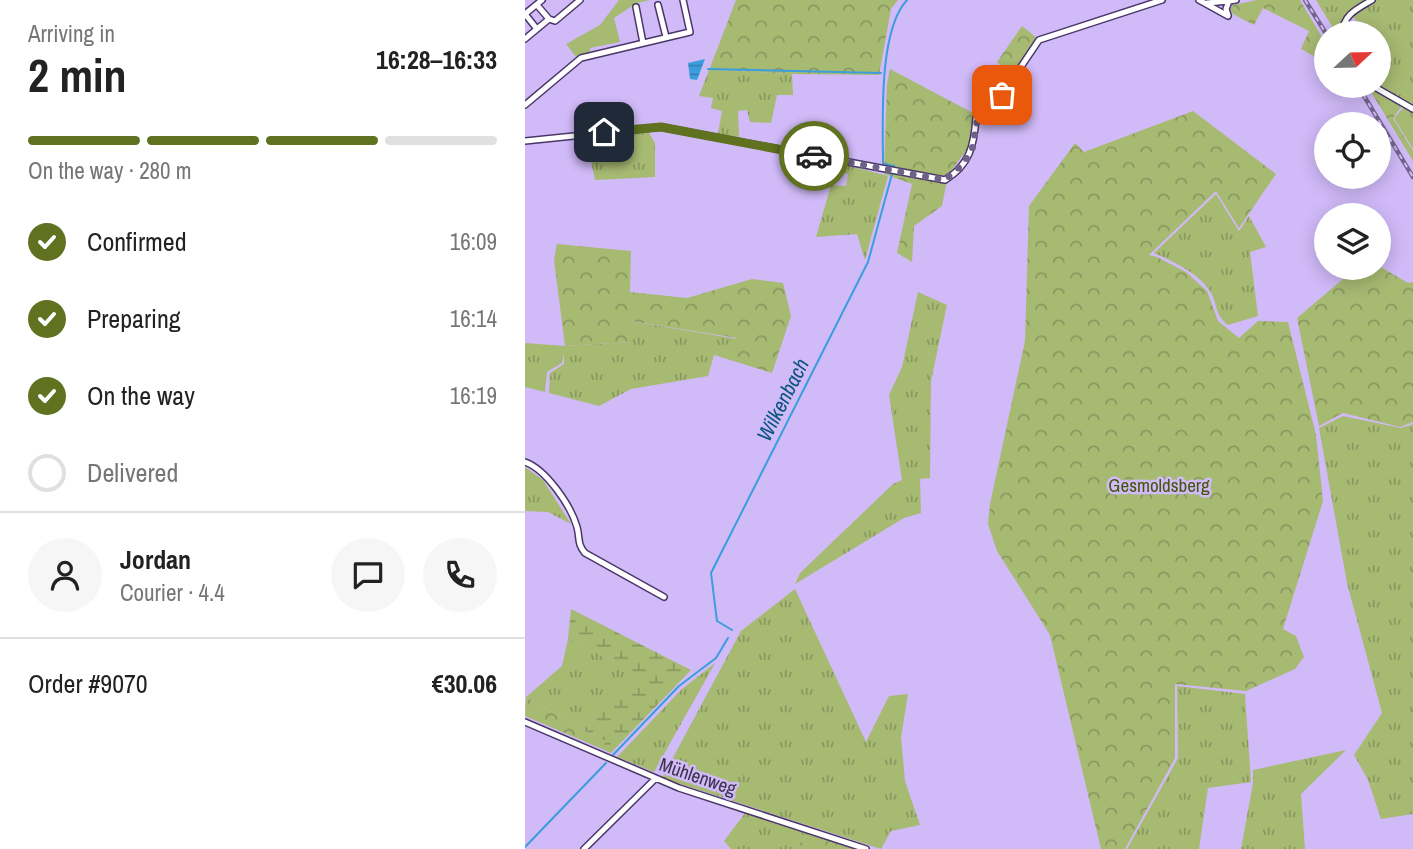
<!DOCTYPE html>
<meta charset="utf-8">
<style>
:root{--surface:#fff;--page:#f6f6f6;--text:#222;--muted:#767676;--line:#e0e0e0;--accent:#60711f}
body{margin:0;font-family:"Archivo Narrow",sans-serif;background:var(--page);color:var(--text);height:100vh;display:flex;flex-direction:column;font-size:26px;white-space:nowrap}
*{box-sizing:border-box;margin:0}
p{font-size:23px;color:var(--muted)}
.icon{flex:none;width:38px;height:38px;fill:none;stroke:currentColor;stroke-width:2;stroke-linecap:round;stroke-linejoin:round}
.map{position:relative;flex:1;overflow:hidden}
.panel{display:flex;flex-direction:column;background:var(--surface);width:525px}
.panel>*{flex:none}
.needle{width:46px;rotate:68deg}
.tools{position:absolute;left:789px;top:21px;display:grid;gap:14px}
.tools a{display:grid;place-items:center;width:77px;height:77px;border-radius:50%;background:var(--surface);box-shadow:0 4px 18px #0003;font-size:35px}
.pin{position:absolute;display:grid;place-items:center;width:60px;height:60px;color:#fff;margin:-30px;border-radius:14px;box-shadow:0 4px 10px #0006}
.courier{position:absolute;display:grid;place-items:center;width:70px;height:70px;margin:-35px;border:5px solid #60711f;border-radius:50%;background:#fff;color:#222;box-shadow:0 2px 9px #0007}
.head em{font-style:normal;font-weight:700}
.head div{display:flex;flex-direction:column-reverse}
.head{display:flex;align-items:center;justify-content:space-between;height:119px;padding:0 28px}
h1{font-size:46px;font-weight:700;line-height:52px}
.bar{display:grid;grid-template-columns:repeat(4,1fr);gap:10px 7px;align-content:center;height:84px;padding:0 28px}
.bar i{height:9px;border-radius:5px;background:var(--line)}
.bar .on{background:var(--accent)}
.bar p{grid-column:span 4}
.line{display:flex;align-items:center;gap:18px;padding:0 28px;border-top:2px solid var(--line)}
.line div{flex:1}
.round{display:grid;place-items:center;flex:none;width:74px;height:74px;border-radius:37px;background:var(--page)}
ol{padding:0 28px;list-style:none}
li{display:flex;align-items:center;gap:21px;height:77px}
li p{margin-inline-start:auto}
li .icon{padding:7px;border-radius:50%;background:var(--accent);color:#fff;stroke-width:4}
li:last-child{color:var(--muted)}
li i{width:38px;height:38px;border:4px solid var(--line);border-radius:50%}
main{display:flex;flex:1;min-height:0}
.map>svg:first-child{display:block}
.grass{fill:url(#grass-tufts)}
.forest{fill:url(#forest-crowns)}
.wetland{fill:url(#wetland-marsh)}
.green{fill:#a7ba72}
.water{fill:url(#water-rules)}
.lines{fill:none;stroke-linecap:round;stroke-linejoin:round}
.stream{stroke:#3b9ddc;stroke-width:2}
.street-casing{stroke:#4b366a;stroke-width:8}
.street{stroke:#fff;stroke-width:5}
.rail-casing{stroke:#73658c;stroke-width:4.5}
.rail{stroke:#d0baf8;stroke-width:2;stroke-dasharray:5;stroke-linecap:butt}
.done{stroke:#6f6288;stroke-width:7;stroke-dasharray:0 12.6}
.route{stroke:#60711f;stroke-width:9}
.labels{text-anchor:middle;stroke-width:5;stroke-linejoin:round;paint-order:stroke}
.park-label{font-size:19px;fill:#47560b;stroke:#d0baf8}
.street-label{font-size:19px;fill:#3b324b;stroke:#d0baf8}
.water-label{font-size:21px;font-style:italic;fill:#0c5680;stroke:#d0baf8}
</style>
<main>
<section class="panel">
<div class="head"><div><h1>2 min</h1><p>Arriving in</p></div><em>16:28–16:33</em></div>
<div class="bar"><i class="on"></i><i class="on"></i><i class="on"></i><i></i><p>On the way · 280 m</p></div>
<ol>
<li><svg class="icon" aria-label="check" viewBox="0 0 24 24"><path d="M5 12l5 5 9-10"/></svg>Confirmed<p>16:09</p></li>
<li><svg class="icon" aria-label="check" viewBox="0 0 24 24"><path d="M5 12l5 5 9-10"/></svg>Preparing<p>16:14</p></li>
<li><svg class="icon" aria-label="check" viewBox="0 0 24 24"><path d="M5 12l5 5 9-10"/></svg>On the way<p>16:19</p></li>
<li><i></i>Delivered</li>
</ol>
<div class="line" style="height:126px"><a class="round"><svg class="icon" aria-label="person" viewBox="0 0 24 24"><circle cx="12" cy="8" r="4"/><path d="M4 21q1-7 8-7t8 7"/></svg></a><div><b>Jordan</b><p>Courier · 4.4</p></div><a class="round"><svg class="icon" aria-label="chat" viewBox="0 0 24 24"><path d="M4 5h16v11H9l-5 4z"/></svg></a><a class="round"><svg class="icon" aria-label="phone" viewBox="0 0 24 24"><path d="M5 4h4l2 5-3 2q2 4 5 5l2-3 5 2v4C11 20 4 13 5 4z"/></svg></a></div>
<div class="line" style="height:91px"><div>Order #9070</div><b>€30.06</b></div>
</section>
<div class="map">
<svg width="888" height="849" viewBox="0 0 888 849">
<defs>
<pattern id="grass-tufts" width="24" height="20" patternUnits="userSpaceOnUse" patternTransform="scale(1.75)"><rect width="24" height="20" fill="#a7ba72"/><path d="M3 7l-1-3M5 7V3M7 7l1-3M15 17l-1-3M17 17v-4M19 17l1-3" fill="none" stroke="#899860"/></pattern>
<pattern id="forest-crowns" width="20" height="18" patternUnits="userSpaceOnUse" patternTransform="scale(1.75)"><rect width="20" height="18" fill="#a7ba72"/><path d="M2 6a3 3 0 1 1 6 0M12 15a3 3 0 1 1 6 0" fill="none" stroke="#899860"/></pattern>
<pattern id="wetland-marsh" width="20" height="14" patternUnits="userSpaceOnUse" patternTransform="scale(1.75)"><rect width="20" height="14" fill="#a7ba72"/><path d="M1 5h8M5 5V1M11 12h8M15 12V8" fill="none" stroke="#899860"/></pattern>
<pattern id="water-rules" width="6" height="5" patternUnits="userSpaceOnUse" patternTransform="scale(1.75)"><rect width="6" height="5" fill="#3b9ddc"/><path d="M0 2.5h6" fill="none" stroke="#3381b4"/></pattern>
</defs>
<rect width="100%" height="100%" fill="#d0baf8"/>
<!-- grass -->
<path class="grass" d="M791 0H843C828 9 816 15 814 33H811Z
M852 0H888V105L852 86 854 60 863 52 854 43V33H844L826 15Z
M186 65 189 70 267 74 268 95H252L246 123 225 122 222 110 213 111 214 137 193 134 197 111 186 108 188 98 174 96Z
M879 107 888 112V149L869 118Z
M123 131 130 143V177L70 180 61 138Z
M321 165 363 176 340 260 332 234 291 237 306 185 321 186 323 174 319 173Z
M691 194 714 231 724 216 741 247 725 252 733 316 703 325C689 314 693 304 685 291 672 272 649 262 629 253Z
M393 292 422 305 406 381 405 478 395 479 396 513 379 518 270 584 275 573 368 484 377 480 364 395 377 367Z
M105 321 213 339 189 355 183 376 106 389 74 406 24 393 25 373 39 364V354L37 363 22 372 20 392 0 387V343L40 346 106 342Z
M818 416 876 428 888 424V814L856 819 843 780 829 755 857 713 822 583 794 428Z
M0 467 18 480 46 524 23 512 0 511Z
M270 589 341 742 364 696 383 694 376 737 380 781 395 825 366 831 356 849 137 778 216 631Z
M43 639 113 673 58 730 1 697 37 666Z
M190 663 129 772 92 757 157 689Z
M652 686 720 694 726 782 683 788 674 849H602L653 758Z
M821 750 776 794 780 849H716L728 783V770Z
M220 813 285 833 269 849H206L199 841Z"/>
<!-- forest -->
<path class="forest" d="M211 0H373L366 9 354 75 267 74 188 70 186 65Z
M732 0H775L801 44V63L776 49 784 31 738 8 729 25 708 14 705 9 708 5Z
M497 26 512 38 485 76 472 62Z
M365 69 448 113 446 144 423 175 417 206 389 226 387 262 372 253 387 184 359 174 362 84Z
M843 87 877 106 868 118 888 151V161Z
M668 111 751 174 714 228 691 191 624 255 632 257 661 272 682 291 693 321 714 338 733 321 763 322 791 435 798 501 758 629 771 636 779 657 770 669 721 691 650 684V758L600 849H576L525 635 472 551 463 524 465 504 500 341 504 206 550 143 559 152Z
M32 244 106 251 105 292 162 298 227 279 258 283 266 316 247 373 189 355 212 338 106 321V342L40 346 29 260Z
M854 266 883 283 888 282V422L875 427 818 413 794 426 772 318 831 268H854Z
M1 697 58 730 82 741 77 749 0 716Z
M285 833 330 849H269Z"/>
<!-- wetland -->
<path class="wetland" d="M46 609 166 670 86 753 77 749 81 741 58 730 112 673 43 639Z"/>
<!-- green -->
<path class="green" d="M94 0H125L112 3 89 18 95 42 65 48V53L52 58 41 44 75 25Z"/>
<!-- water -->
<path class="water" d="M180 59 172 80 165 79 163 63Z"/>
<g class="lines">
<!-- stream -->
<path class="stream" d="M183 69 356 73
M369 166 358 164C358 122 353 31 382 0
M207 630 192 621 186 573 343 262 367 174
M87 756 154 686 191 658 203 638
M0 847 81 763"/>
<defs>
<path id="street" d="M674 0 703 16
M682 3 704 1
M12 5 24 19 12 29 0 14 17 0
M133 5 141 37
M111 7 118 43
M703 15 701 9 704 1 711 0
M24 19 30 21 55 0
M817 33C819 14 832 9 847 0
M0 39 12 29
M848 86 888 109
M0 105 56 58 165 32 158 0
M0 141 136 127 420 180C445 165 449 145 451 118L477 95 514 40 637 0
M0 462C21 469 46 506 52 527 55 538 52 544 60 553L139 597
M0 722 154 788 341 849
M59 849 130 779"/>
</defs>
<!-- street casing -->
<use href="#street" class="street-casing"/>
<!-- street -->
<use href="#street" class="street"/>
<defs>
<path id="rail" d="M780 0 802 35
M833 86 888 177"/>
</defs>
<!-- rail casing -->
<use href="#rail" class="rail-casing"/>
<!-- rail -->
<use href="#rail" class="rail"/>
</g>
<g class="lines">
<!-- done -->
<path class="done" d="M289 156 420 180 437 165 447 150 453 116 477 95"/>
<!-- route -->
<path class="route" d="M79 132 136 127 289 156"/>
</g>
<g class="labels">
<!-- park labels -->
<g class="park-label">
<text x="634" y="492">Gesmoldsberg</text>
</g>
<!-- street labels -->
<g class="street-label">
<text transform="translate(173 776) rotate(19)" y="7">Mühlenweg</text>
</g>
<!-- water labels -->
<g class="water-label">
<text transform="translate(258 400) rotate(-63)" y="7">Wilkenbach</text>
</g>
</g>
</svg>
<div class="tools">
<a><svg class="needle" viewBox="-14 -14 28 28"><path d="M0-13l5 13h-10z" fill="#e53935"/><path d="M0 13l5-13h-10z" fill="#767676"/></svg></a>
<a><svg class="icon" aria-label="locate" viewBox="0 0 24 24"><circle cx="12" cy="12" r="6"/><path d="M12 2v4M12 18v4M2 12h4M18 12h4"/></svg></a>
<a><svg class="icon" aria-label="layers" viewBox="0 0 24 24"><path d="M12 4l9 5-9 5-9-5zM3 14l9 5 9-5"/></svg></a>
</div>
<div class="pin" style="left:477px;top:95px;background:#ea580c"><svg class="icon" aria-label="bag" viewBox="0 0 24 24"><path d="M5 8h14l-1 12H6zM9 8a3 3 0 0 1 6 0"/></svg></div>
<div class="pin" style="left:79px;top:132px;background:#1f2937"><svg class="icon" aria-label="home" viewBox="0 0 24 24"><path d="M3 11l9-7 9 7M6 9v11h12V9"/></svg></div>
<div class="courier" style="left:289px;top:156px"><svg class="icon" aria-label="car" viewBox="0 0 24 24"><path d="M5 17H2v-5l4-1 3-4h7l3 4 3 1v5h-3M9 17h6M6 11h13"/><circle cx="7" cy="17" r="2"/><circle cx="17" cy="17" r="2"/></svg></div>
</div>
</main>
